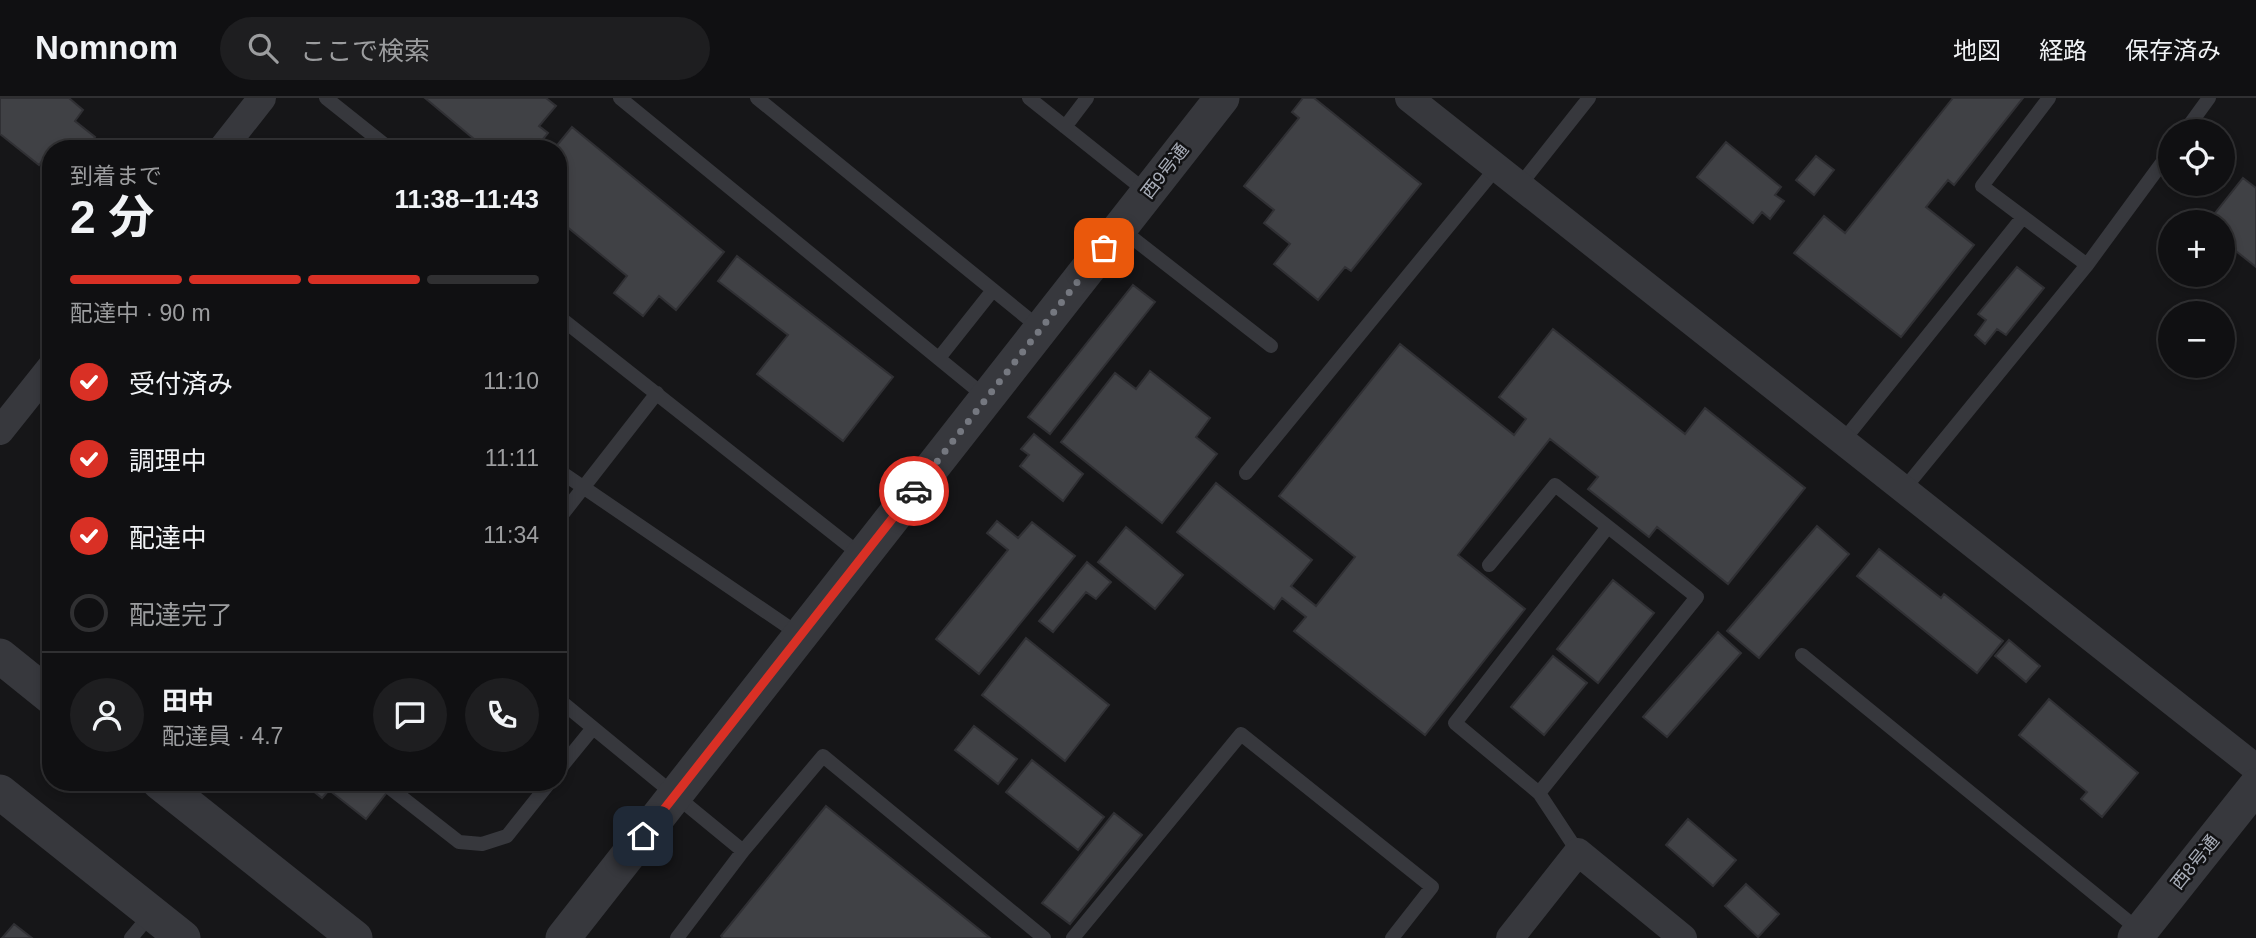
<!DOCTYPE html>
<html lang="ja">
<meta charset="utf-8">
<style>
:root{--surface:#101012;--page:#1e1e20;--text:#f1f3f6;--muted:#9c9d9f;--line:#303032;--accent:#d93025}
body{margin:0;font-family:Helvetica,"Noto Sans JP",sans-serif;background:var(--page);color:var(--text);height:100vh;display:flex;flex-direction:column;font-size:26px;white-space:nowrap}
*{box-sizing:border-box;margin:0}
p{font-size:23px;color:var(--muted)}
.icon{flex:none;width:38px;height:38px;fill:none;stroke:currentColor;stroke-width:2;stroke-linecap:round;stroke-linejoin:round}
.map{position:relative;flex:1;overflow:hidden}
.side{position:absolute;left:42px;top:42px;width:525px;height:651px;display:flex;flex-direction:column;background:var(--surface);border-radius:28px;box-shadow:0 4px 10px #0003,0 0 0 2px var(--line)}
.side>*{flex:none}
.buttons{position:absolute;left:2158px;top:21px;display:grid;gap:14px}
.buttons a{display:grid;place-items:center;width:77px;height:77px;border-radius:50%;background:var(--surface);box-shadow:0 4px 10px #0003,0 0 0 2px var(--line);font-size:35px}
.pin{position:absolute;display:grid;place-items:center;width:60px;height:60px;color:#fff;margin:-30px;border-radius:14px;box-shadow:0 4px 10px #0006}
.courier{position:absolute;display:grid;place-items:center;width:70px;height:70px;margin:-35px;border:5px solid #d93025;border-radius:50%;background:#fff;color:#222;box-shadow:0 2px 9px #0007}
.head em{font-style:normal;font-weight:700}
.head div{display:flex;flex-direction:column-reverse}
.head{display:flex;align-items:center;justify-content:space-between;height:119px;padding:0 28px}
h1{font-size:46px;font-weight:700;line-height:52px}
.bar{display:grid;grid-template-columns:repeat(4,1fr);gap:10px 7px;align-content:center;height:84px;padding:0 28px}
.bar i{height:9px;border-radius:5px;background:var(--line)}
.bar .current{background:var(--accent)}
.bar p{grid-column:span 4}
.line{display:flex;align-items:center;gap:18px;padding:0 28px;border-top:2px solid var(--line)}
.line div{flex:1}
.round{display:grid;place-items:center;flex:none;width:74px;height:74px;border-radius:37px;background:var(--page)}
ol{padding:0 28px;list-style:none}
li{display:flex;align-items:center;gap:21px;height:77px}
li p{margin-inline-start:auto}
li .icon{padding:7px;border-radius:50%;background:var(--accent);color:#fff;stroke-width:4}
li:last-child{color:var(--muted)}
li i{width:38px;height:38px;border:4px solid var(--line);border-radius:50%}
header{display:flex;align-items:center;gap:42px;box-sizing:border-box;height:98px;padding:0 35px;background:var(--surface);border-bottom:2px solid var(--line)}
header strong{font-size:33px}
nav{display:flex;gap:38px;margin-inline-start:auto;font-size:24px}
.search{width:490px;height:63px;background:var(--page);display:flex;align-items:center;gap:18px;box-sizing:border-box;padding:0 24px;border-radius:38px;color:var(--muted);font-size:26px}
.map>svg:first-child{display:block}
.building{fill:#404145;stroke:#303034;stroke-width:2}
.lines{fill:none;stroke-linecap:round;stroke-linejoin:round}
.service{stroke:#37383d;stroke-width:14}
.minor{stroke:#37383d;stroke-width:28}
.tertiary{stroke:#37383d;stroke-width:35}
.done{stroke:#757880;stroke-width:7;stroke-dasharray:0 12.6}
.route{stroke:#d93025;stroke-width:9}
.labels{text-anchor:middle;stroke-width:5;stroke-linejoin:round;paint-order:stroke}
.street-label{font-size:18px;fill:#a8adb8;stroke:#111113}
</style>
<header>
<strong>Nomnom</strong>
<div class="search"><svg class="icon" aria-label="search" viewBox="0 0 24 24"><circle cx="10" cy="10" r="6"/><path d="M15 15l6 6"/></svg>ここで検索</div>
<nav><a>地図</a><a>経路</a><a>保存済み</a></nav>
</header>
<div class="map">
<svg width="2256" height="840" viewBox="0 0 2256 840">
<rect width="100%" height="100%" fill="#161618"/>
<!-- building -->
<path class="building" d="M0 0H69L83 12 75 23 95 39 86 51H51L39 67 0 36Z
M425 0H546L556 8 539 28 548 35 535 51H486Z
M1303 0H1314L1421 86 1351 173 1345 169 1318 202 1274 166 1290 146 1264 125 1274 112 1244 88 1299 20 1292 14Z
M1953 0H2023L1954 87 1948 82 1926 109 1974 147 1901 239 1794 155 1824 118 1845 135Z
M572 29 724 154 676 212 659 198 643 218 614 195 627 178 566 128 558 138V51H554Z
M1726 44 1781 89 1775 97 1784 103 1770 121 1762 114 1753 125 1697 79Z
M1816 58 1834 72 1814 97 1796 82Z
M2243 80 2256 90V169L2222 142V124H2208Z
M737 158 893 279 843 343 757 276 788 237 718 183Z
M2017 169 2044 190 2006 237 1997 231 1985 246 1975 237 1986 222 1978 216Z
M1133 187 1155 204 1050 336 1028 319Z
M1553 231 1685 336 1705 310 1805 390 1728 486 1657 429 1649 439 1588 391 1598 379 1550 341 1458 457 1525 511 1425 637 1294 533 1306 519 1282 500 1274 511 1177 434 1216 385 1312 462 1291 488 1316 508 1355 459 1279 398 1400 246 1514 337 1526 321 1499 299Z
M1150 273 1210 320 1196 339 1217 356 1162 425 1061 344 1115 275 1136 291Z
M1034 336 1083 376 1063 403 1020 368 1029 357 1021 351Z
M997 423 1018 440 1032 424 1075 458 979 576 936 541 1008 452 987 435Z
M1817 428 1849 456 1759 560 1727 533Z
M1126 429 1183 477 1155 511 1098 464Z
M1879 451 1941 500 1944 496 2003 543 1977 575 1857 478Z
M1087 464 1111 484 1096 501 1086 494 1053 534 1039 523Z
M1613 482 1654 515 1598 585 1557 551Z
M1718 534 1741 555 1667 639 1643 619Z
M1026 540 1109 607 1065 663 982 597Z
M2009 542 2040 568 2026 584 1995 558Z
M1553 558 1587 585 1544 637 1511 609Z
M2049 601 2138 675 2102 719 2081 701 2087 694 2019 637Z
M974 628 1017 661 998 686 955 652Z
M1032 662 1104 719 1078 752 1006 694Z
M302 684H395L366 721 329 692 322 700Z
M826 708 990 840H723L721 838Z
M1114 715 1142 737 1070 826 1042 805Z
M1688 721 1736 762 1713 788 1666 747Z
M1746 786 1779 816 1758 839 1725 808Z
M14 826 32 840H2Z"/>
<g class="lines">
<!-- service -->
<path class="service" d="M326 0 390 51
M620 0 987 300
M757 0 1041 231
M1029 0 1148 95
M2049 0 1982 88 2087 167
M1065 29 1087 0
M2185 33 2209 0
M1520 87 1589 0
M1121 131 1271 248
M558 218 862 458
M939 260 993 192
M1843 343 2023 119
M558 372 800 537
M1246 375 1497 69
M1904 391 2087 167 2170 54
M558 422 657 295
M1489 467 1555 387 1697 499 1539 695
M1802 557 2140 833
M558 601 743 753 677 840
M558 673 593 630
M390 690 459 744 482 746 507 738 550 684
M743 753 823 658 1044 840
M1578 754 1539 695 1455 625 1607 430
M131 840 151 816
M1073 840 1241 636 1432 789 1392 840"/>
<!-- minor -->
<path class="minor" d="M1409 0 2256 670
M222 51 262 0
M0 333 51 269
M1510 840 1578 754 1683 840"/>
<!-- tertiary -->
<path class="tertiary" d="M0 558 51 599
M159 684 355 840
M0 694 183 840
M563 840 1222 0
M2135 840 2256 688"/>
</g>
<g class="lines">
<!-- done -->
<path class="done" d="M914 393 1104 150"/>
<!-- route -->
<path class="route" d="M643 738 914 393"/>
</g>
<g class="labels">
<!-- street labels -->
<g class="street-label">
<text transform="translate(1165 73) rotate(-52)" y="6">西9号通</text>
<text transform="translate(2195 764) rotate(-51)" y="6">西8号通</text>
</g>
</g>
</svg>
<div class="buttons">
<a><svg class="icon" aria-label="locate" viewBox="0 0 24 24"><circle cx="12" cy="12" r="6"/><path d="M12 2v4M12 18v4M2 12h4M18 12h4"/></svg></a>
<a>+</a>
<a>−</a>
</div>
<div class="pin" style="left:1104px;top:150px;background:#ea580c"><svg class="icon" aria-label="bag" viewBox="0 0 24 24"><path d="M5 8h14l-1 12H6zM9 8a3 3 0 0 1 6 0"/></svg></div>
<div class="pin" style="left:643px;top:738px;background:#1f2937"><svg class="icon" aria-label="home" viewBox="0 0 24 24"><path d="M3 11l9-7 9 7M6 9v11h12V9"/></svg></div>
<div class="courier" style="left:914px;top:393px"><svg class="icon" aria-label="car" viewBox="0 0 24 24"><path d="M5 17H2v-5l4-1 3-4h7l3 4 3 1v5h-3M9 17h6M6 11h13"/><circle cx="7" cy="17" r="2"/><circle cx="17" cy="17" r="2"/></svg></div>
<section class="side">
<div class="head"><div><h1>2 分</h1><p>到着まで</p></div><em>11:38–11:43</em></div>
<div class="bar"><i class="current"></i><i class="current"></i><i class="current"></i><i></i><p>配達中 · 90 m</p></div>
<ol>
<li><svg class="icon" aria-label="check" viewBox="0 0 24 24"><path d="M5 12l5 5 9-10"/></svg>受付済み<p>11:10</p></li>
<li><svg class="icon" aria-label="check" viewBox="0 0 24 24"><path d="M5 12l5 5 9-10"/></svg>調理中<p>11:11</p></li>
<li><svg class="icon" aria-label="check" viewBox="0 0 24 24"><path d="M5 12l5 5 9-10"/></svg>配達中<p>11:34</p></li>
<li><i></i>配達完了</li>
</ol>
<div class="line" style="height:126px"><a class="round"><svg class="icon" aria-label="person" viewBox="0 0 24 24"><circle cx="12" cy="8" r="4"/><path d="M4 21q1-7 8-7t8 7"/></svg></a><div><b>田中</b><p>配達員 · 4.7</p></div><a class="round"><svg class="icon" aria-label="chat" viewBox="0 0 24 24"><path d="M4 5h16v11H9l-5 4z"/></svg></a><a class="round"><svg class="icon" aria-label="phone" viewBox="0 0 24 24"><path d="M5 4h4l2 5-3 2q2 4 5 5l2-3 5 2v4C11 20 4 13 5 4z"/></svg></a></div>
</section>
</div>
